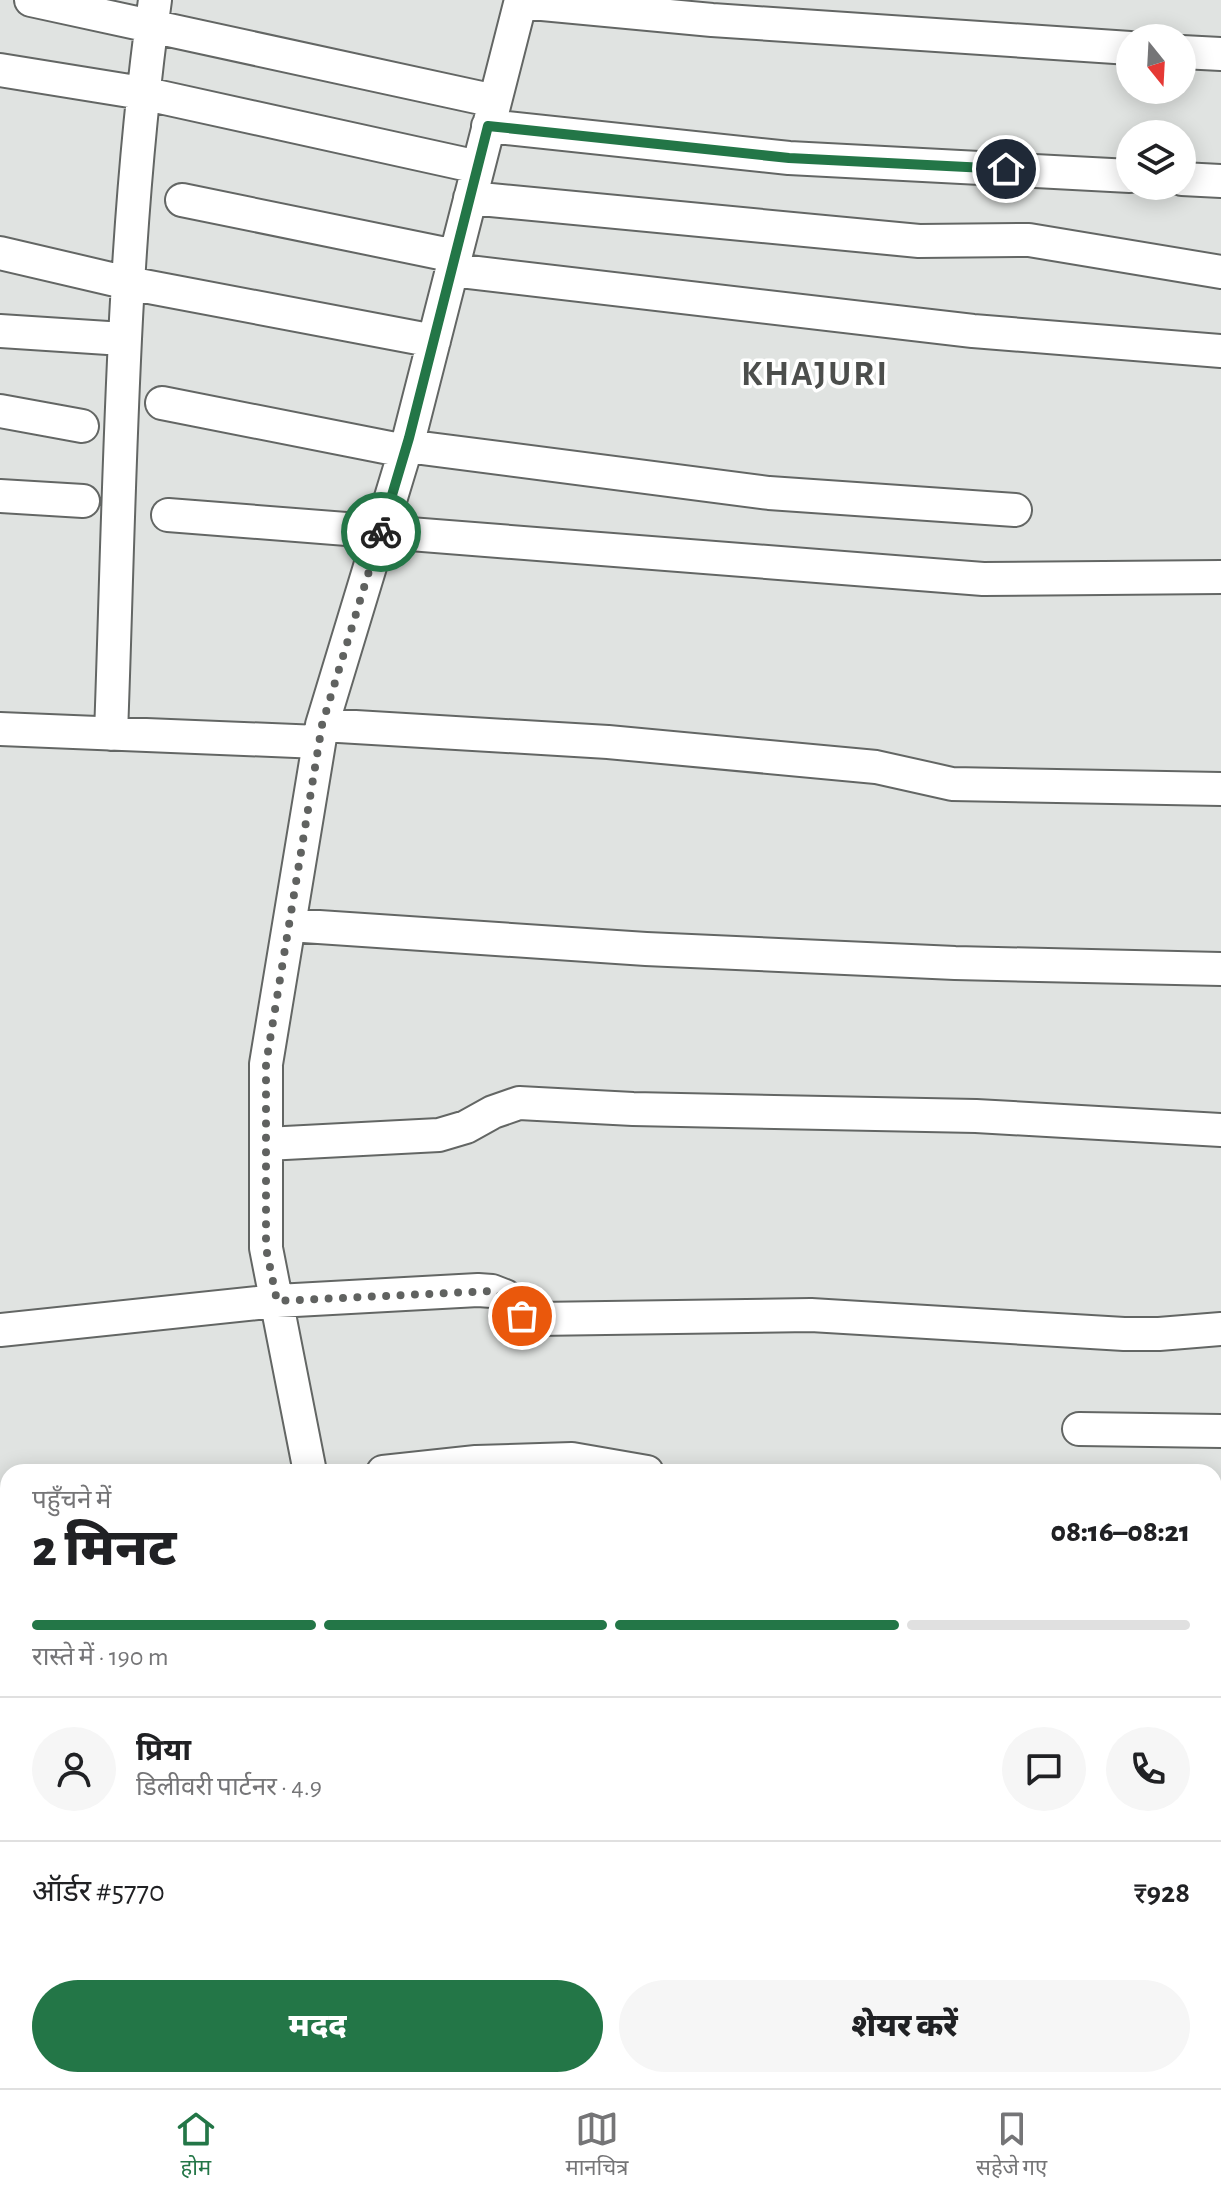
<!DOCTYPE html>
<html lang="hi">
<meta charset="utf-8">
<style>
:root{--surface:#fff;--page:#f6f6f6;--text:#202124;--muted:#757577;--line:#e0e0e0;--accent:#237647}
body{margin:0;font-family:"Alegreya Sans","Noto Sans Devanagari",sans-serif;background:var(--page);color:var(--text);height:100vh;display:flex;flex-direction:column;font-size:30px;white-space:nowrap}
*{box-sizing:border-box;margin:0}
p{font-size:26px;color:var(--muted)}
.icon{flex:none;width:44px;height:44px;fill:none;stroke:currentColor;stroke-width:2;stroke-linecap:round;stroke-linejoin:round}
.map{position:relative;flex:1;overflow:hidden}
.details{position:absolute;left:0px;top:1464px;width:1222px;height:624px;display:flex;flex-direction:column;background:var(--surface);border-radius:24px 24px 0 0;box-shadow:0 4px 20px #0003}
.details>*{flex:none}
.needle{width:52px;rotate:162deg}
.fabs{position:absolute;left:1116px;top:24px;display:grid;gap:16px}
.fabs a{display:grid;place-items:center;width:80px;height:80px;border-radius:50%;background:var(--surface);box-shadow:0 4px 20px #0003;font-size:40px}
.pin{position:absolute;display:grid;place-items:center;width:68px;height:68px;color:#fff;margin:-34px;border:4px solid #fff;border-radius:50%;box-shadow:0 2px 8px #0007}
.courier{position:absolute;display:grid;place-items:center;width:80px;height:80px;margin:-40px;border:6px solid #237647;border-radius:50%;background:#fff;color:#222;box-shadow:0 2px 10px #0007}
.overview em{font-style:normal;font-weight:800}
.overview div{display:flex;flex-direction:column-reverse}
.overview{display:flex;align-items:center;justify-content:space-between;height:136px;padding:0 32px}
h1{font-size:52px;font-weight:800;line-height:60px}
.bar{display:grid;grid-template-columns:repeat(4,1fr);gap:12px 8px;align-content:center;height:96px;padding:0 32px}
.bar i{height:10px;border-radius:6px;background:var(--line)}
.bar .on{background:var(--accent)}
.bar p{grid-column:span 4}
.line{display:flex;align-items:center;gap:20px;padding:0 32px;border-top:2px solid var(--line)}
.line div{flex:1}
.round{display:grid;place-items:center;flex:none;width:84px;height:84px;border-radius:42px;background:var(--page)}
.action{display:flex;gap:16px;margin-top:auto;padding:16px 32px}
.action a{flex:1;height:92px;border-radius:48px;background:var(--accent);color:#fff;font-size:32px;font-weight:800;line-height:92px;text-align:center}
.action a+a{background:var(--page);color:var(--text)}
.tabs{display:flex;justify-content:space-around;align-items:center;height:112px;border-top:2px solid var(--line);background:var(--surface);font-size:22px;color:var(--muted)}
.tabs a{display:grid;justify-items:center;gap:4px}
.tabs .on{color:var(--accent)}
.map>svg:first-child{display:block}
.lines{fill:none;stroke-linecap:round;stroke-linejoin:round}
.minor-casing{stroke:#636664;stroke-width:36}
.minor{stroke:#fff;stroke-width:32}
.done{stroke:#606260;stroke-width:8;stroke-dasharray:0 14.4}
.route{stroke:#237647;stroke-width:10}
.labels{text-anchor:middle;stroke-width:7;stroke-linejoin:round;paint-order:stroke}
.district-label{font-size:36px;font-weight:bold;letter-spacing:2px;fill:#4c4e4c;stroke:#fff}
</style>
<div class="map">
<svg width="1221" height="2088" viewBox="0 0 1221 2088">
<rect width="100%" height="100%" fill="#e0e3e1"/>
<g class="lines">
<defs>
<path id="minor" d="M31 0 495 101
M521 2 712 20 1130 48
M1182 52 1221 54
M0 70 142 93 478 167
M488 126 789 158 1130 176
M1182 179 1221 181
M470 198 919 241 1029 240 1221 272
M182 200 455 256
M0 253 128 283 434 341
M452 270 973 331 1221 351
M0 331 108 338
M162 403 405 451
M0 411 82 426
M406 446 769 493 1015 510
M0 496 83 501
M168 515 983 579 1221 577
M322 725 608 742 876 767 952 784 1221 789
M0 729 319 742
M111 734C120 490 121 243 155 0
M289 925 646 949 955 963 1221 969
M266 1144 439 1135 466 1127 493 1112 519 1103 633 1109 976 1116 1221 1130
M0 1330 277 1301 478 1290 492 1291 505 1296 513 1310 522 1316 536 1319 811 1315 1124 1334H1159L1221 1329
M1079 1429 1221 1431
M310 1472 266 1248V1064L322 725 409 438 521 0
M383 1472 476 1462 572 1459 647 1472
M1214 1572H1221
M1214 1652 1221 1653
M0 1750 8 1748
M1214 1803 1221 1805
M0 2046 8 2044"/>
</defs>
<!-- minor casing -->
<use href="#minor" class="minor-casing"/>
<!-- minor -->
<use href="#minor" class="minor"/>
</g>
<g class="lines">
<!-- done -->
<path class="done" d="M381 532 322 725 266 1064V1248L277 1301 492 1291C506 1297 510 1307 522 1316"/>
<!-- route -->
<path class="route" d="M381 532 409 438 488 126 789 158 1006 169"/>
</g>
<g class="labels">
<!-- district labels -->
<g class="district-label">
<text x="815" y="385">KHAJURI</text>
</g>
</g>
</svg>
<div class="fabs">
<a><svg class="needle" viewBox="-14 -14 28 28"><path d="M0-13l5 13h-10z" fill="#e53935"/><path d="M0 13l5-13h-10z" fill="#757577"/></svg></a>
<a><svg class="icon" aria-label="layers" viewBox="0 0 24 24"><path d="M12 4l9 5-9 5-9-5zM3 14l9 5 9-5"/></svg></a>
</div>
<div class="pin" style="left:522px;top:1316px;background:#ea580c"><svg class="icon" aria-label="bag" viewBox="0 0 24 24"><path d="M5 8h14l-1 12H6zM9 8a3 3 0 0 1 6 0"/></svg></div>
<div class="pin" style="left:1006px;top:169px;background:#1f2937"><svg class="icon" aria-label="home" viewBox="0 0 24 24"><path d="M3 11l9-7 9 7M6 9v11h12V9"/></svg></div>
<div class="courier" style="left:381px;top:532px"><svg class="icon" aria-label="bike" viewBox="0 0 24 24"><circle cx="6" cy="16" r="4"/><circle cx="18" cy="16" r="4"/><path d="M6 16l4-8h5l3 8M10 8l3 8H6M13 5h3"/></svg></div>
<section class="details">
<div class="overview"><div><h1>2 मिनट</h1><p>पहुँचने में</p></div><em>08:16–08:21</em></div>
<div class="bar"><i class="on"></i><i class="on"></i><i class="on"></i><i></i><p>रास्ते में · 190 m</p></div>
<div class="line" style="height:144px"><a class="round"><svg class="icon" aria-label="person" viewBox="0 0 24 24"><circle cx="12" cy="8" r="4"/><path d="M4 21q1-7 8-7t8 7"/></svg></a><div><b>प्रिया</b><p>डिलीवरी पार्टनर · 4.9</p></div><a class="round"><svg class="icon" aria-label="chat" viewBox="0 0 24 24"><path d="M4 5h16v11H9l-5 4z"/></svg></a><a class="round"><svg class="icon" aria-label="phone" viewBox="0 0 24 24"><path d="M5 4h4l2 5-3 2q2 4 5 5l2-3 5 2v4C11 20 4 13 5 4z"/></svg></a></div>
<div class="line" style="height:104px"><div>ऑर्डर #5770</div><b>₹928</b></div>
<div class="action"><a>मदद</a><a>शेयर करें</a></div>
</section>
</div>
<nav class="tabs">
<a class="on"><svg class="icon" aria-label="home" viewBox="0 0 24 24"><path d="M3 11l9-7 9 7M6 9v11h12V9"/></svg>होम</a>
<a><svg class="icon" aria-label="map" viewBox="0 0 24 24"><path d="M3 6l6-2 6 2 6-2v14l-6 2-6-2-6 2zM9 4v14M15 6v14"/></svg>मानचित्र</a>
<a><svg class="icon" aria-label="saved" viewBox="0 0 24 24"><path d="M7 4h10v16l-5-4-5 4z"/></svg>सहेजे गए</a>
</nav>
